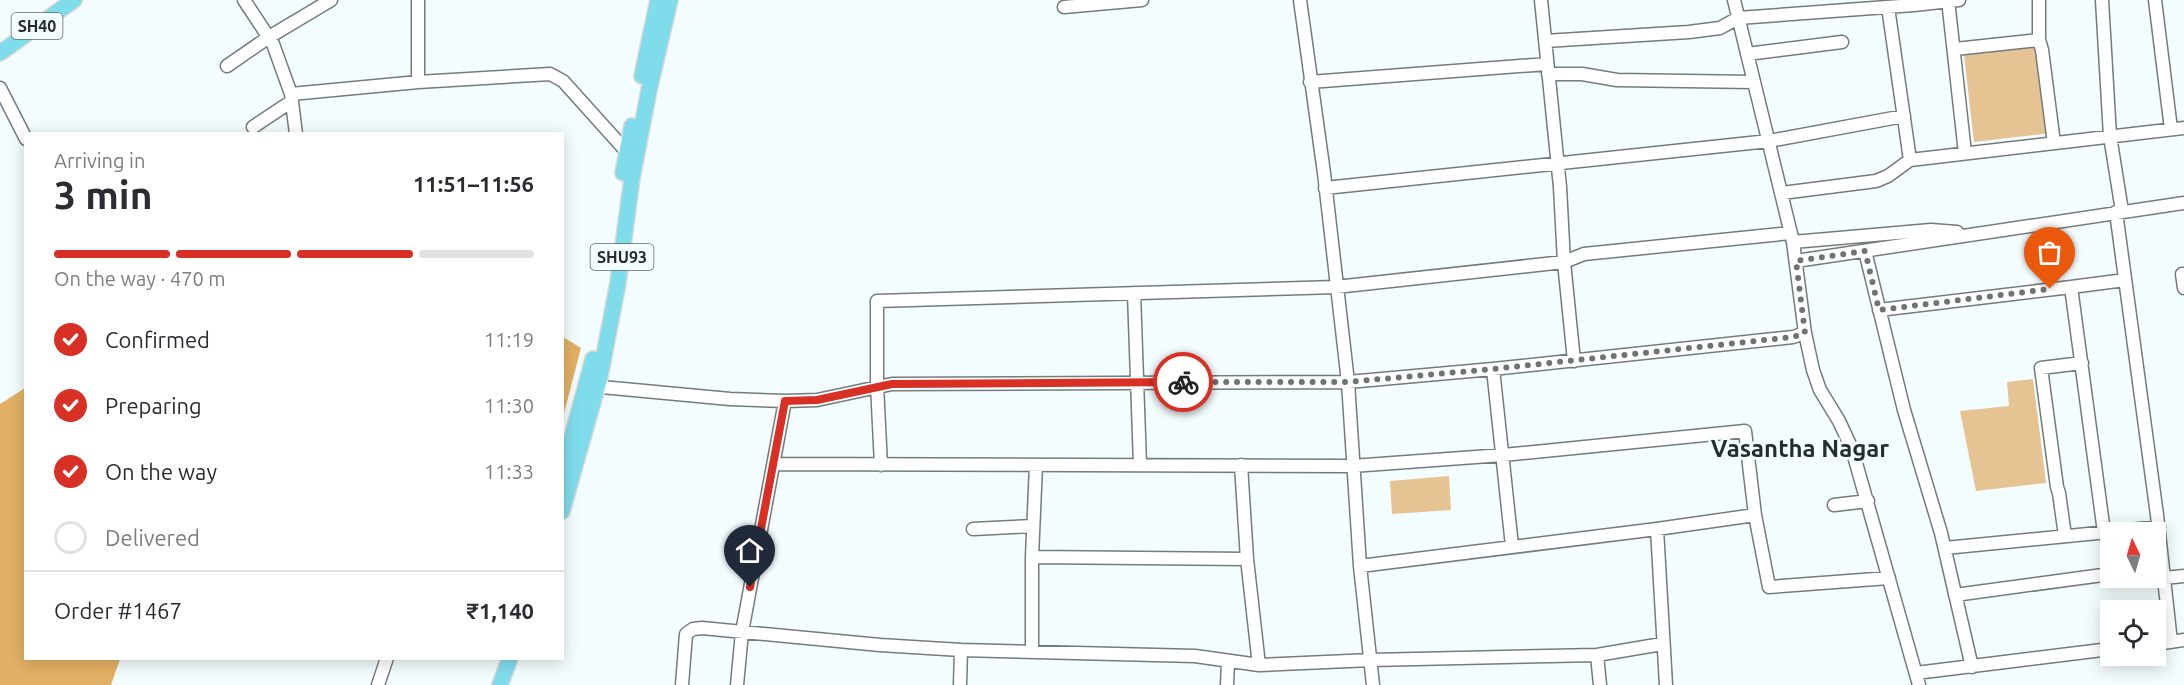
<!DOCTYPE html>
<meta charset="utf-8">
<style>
:root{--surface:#fff;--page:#f2f2f3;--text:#2b2b33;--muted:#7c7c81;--line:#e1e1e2;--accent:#d93025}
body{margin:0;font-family:Ubuntu,sans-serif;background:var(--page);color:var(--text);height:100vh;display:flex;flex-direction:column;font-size:22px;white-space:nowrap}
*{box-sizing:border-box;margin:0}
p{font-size:20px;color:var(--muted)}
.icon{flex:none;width:33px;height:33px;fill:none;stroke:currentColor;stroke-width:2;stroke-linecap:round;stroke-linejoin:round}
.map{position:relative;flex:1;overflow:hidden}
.drawer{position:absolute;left:24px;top:132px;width:540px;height:528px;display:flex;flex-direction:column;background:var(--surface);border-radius:0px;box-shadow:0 3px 15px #0003}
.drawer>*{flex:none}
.needle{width:39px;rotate:355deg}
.tools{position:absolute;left:2100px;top:522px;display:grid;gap:12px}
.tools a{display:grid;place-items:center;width:66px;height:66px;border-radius:0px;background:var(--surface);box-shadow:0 3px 15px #0003;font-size:30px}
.pin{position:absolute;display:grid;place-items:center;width:51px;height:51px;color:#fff;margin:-62px -26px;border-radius:50% 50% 50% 0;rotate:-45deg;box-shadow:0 0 6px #0007}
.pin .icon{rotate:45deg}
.courier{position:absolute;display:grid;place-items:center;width:60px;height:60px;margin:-30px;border:4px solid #d93025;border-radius:50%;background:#fff;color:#222;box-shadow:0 2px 8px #0007}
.headline em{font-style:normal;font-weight:700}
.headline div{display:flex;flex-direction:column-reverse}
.headline{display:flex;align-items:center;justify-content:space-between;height:102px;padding:0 30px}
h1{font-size:39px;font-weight:700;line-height:45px}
.bar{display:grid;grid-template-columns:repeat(4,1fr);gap:9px 6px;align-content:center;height:72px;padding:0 30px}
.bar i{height:8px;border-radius:4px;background:var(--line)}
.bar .on{background:var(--accent)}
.bar p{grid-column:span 4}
.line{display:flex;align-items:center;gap:15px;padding:0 30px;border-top:2px solid var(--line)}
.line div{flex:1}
ol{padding:0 30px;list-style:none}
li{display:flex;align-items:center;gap:18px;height:66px}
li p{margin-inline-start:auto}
li .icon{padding:6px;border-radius:50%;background:var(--accent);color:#fff;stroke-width:4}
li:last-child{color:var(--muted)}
li i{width:33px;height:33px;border:3px solid var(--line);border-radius:50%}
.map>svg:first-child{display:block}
.green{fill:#e6c393}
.water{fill:#e3b165}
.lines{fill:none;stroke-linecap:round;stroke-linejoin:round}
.minor-casing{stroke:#737b7d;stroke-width:15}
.major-casing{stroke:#d8d8d9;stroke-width:18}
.minor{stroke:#fff;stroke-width:12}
.major{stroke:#7fdceb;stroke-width:15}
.done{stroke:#6e7374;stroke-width:6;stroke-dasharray:0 10.8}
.route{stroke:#d93025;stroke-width:8}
.labels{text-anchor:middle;stroke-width:6;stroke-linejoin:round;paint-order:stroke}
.shield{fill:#f3fcfe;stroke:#64686a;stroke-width:1.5}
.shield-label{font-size:16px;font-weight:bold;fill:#26292a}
.district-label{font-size:24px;font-weight:bold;fill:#262d2e;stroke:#f3fcfe}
</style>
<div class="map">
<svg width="2184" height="685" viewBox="0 0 2184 685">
<rect width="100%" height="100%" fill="#f3fcfe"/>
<!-- green -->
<path class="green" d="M2042 46 2052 133 1974 142 1964 55Z
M2033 379 2046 483 1976 491 1960 411 2009 406 2007 382Z
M1449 476 1451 510 1392 514 1390 481Z"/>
<!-- water -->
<path class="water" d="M563 337 581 348 563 417Z
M25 388 26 658 120 659 111 685H0V404Z"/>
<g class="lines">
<defs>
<path id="minor" d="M244 0 273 44 291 94 296 134
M1300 0 1324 173 1348 382 1360 566 1373 685
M1541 0 1560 187 1564 262 1574 361
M1734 0 1793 242 1805 333 1813 370 1820 390 1839 421 1852 449 1919 685
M1948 0 1965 153
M2039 0V40L2042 50 2054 143
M2102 0 2110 136 2122 211
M2155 0 2171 129
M1064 7 1142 0
M1888 7 1910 160 2184 128
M1545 41 1689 32 1720 28 1738 18 1914 5 1959 0
M1955 49 2039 40
M1747 54 1842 42
M227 66 269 37 331 0
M1548 74H1582L1617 80 1754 82
M418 82 550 74 563 81 626 151 632 153
M1310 82 1547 64
M0 88 26 139
M291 94 418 82V0
M253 127 292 101
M1325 188 1769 141 1904 116
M1782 193 1876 181 1888 176 1910 160
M2116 212 2157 515 2171 642
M1793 242 1931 230 1957 232
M1865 251 1904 410 1941 533 1972 667
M1796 261 2184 203
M2184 274H2182L2184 288
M1134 293 1140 465
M1879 310 2071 287
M1493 369 1512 546
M591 386 730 399 785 401 817 400 892 384 1348 382 1493 369 1793 337 1805 333
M775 464 1352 466 1503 455 1745 431 1755 515 1769 587 1889 578
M881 465 877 385V301L1336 287 1564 262 1584 254 1791 233
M1241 465 1247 559 1259 665
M1834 505 1868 501
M973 529 1033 526
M1657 529 1666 685
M2104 532 2071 287 2125 280
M2065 536 2059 493 2057 487 2041 368 2082 363
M1945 548 2159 527
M1032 557 1247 559
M1360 566 1657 529 1755 515
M2164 578 2184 576
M1955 595 2110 574
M2156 644 2184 640
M1032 650V557L1036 465
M1597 655 1662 644
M1916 673 2110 649
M378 685 387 658
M682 685 686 634 693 629 702 628 880 645 961 650
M737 685 742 632 785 401
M960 685 961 650 1195 656 1259 665 1371 660 1597 655 1600 685
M1227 685 1228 662"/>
<path id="major" d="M0 53 74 0
M642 76 658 0
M623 173 632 126
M562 475 593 359
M562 511 599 381 618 283 632 178 649 90 670 0
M500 685 510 658"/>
</defs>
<!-- minor casing -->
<use href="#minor" class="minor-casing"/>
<!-- major casing -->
<use href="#major" class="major-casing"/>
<!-- minor -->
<use href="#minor" class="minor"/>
<!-- major -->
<use href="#major" class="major"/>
</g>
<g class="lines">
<!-- done -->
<path class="done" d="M1183 382H1348L1493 369 1793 337 1805 333 1796 261 1865 251 1879 310 2050 289"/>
<!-- route -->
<path class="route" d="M750 587 785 401 817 400 892 384 1183 382"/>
</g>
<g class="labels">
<!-- shield labels -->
<g class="shield">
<rect x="11.5" y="13" width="51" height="26" rx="4.5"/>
<rect x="590.5" y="244" width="63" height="26" rx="4.5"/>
</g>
<g class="shield-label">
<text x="37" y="32">SH40</text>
<text x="622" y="263">SHU93</text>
</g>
<!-- district labels -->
<g class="district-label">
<text x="1800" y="457">Vasantha Nagar</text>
</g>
</g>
</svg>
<div class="tools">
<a><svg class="needle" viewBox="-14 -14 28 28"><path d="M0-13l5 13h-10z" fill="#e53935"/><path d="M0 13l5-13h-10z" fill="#7c7c81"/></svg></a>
<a><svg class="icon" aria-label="locate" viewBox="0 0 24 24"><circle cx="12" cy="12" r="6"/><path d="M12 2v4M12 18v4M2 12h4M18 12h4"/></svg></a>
</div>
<div class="pin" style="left:2050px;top:289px;background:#ea580c"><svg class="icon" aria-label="bag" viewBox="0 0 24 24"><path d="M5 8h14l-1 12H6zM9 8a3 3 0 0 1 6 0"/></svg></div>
<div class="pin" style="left:750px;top:587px;background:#1f2937"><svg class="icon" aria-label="home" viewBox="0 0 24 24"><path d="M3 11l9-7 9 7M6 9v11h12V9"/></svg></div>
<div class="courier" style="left:1183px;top:382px"><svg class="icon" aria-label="bike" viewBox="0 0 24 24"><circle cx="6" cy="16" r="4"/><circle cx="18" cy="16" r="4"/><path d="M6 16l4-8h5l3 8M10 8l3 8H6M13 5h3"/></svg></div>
<section class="drawer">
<div class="headline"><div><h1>3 min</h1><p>Arriving in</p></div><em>11:51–11:56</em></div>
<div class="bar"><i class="on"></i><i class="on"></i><i class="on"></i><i></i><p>On the way · 470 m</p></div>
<ol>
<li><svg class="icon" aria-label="check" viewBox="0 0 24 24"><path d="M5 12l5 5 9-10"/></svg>Confirmed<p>11:19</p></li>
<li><svg class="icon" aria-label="check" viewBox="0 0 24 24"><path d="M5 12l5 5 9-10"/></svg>Preparing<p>11:30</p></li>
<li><svg class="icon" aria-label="check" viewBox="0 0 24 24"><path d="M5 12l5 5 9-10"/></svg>On the way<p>11:33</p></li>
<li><i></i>Delivered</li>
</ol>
<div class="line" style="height:78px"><div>Order #1467</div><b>₹1,140</b></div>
</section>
</div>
